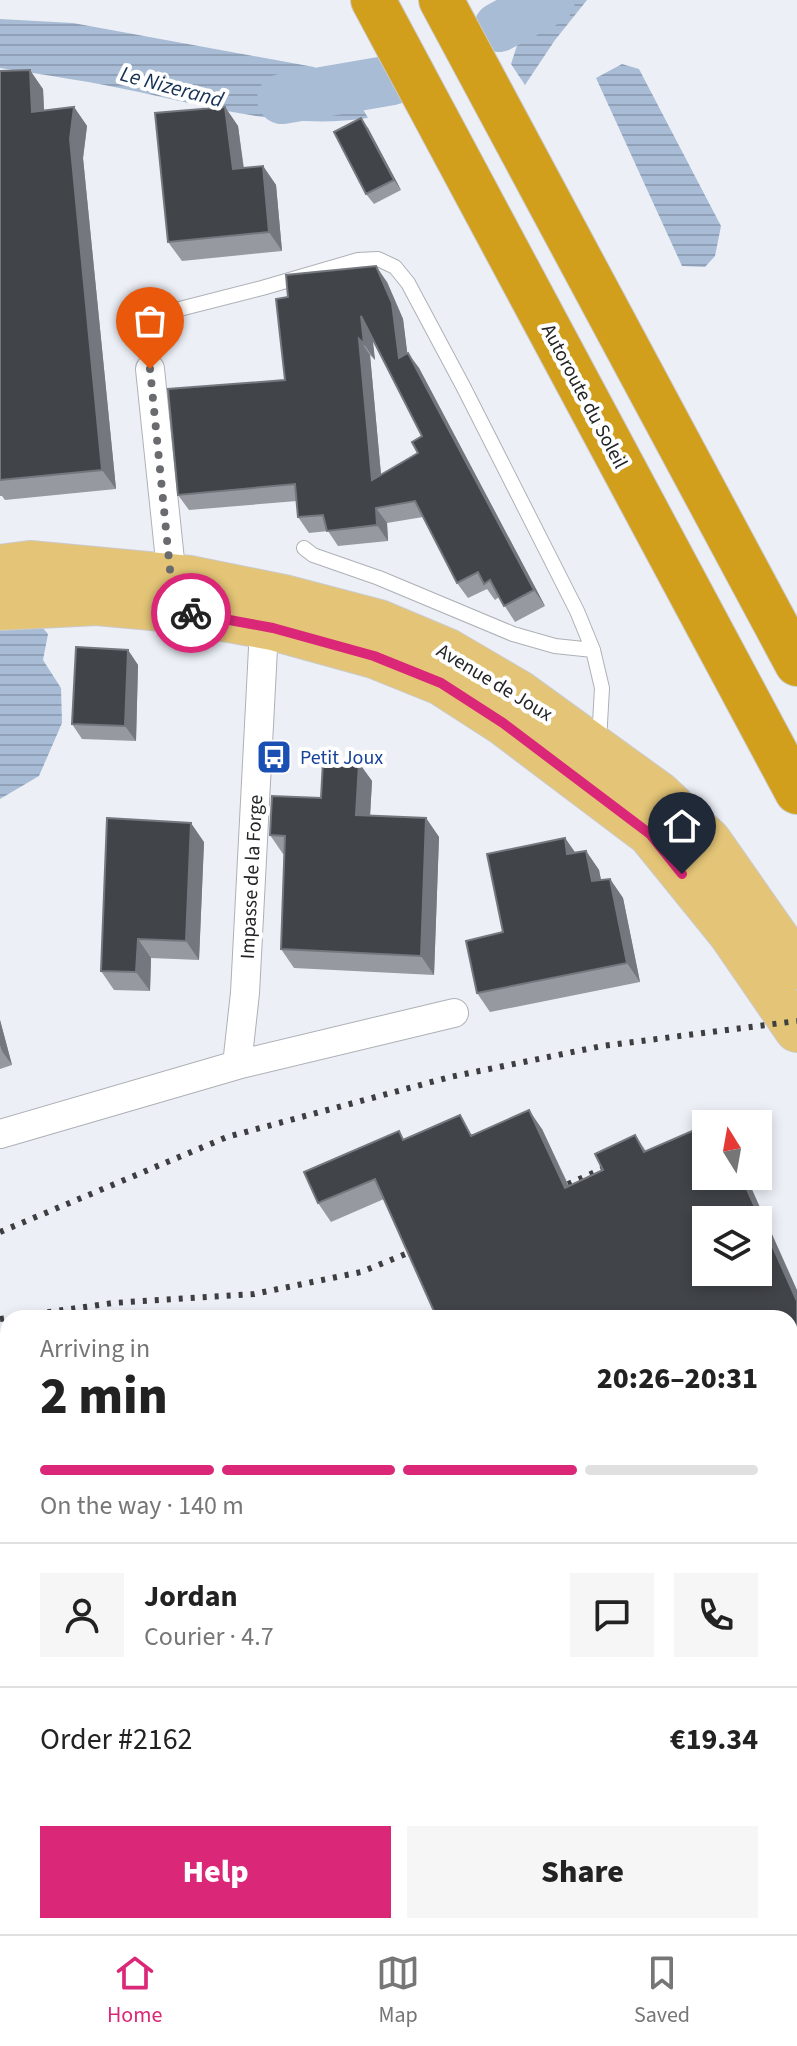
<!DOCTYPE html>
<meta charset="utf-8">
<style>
:root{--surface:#fff;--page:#f6f6f6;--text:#222;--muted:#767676;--line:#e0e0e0;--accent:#db2777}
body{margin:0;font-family:"Source Sans 3",sans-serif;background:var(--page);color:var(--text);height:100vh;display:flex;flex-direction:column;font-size:30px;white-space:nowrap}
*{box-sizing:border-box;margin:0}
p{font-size:26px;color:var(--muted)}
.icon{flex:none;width:44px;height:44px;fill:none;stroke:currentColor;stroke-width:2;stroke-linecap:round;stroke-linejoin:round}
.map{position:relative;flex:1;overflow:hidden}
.panel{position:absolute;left:0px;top:1310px;width:798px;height:624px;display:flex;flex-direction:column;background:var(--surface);border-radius:24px 24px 0 0;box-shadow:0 4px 12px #0003}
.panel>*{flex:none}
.needle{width:52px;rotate:349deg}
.buttons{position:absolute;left:692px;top:1110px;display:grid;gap:16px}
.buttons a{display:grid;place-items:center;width:80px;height:80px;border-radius:0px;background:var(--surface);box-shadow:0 4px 12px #0003;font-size:40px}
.pin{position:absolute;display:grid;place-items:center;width:68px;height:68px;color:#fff;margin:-82px -34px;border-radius:50% 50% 50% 0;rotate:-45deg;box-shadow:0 0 8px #0007}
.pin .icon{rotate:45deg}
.courier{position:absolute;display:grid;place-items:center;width:80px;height:80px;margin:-40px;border:6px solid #db2777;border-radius:50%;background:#fff;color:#222;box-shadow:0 2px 10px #0007}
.summary em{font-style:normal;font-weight:800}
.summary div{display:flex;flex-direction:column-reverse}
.summary{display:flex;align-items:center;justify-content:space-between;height:136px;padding:0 40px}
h1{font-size:52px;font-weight:800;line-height:60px}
.bar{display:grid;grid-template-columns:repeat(4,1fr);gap:12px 8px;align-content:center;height:96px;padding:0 40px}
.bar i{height:10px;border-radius:6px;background:var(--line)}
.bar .on{background:var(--accent)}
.bar p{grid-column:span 4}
.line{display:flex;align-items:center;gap:20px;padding:0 40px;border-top:2px solid var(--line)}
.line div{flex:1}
.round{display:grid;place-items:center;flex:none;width:84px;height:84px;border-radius:0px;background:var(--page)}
.cta{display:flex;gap:16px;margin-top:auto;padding:16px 40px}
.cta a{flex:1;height:92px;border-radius:0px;background:var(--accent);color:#fff;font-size:32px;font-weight:800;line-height:92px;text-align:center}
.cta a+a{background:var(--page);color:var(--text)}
.dock{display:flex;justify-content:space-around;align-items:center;height:112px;border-top:2px solid var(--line);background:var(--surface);font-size:22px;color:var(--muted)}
.dock a{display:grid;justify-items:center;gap:4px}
.dock .on{color:var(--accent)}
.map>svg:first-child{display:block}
.water{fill:url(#water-rules)}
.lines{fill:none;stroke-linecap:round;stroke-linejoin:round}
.river{stroke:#a8bcd5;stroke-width:50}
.lane-casing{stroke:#adb1b6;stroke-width:16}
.street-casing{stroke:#adb1b6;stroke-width:30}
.primary-casing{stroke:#cacacb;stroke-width:46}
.highway-casing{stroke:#cacacb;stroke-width:46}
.lane{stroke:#fff;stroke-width:14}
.street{stroke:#fff;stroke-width:28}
.primary{stroke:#e4c577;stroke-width:44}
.highway{stroke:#d29f1d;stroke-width:44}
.rail{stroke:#3c3e40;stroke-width:6;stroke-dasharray:4 8;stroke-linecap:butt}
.wall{fill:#969aa0;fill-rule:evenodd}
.shaded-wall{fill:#74777d}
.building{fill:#414449;stroke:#74777d;stroke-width:2;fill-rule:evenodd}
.done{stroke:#696b6f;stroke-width:8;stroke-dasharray:0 14.4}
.route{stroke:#db2777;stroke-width:10}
.labels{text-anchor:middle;stroke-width:8;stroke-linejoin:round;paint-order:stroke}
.street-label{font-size:20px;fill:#232426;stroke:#fff}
.transit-label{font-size:20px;fill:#164399;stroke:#fff;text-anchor:start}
.water-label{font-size:22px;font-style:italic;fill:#153255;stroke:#fff}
</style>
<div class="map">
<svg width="797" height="1934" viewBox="0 0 797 1934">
<defs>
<pattern id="water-rules" width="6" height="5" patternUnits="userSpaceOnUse" patternTransform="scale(2)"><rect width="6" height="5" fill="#a8bcd5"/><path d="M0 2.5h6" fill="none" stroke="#90a1b7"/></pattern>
</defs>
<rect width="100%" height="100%" fill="#eceff6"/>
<!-- water -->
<path class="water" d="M509 0H587L555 40 525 85 511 64 521 33 505 10Z
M0 19 73 23 314 67 351 88 368 118C290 130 215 108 139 92 93 82 46 75 0 68Z
M622 64 639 69 721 226 715 256 705 267 682 266 596 78Z
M24 606 48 634 43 660 61 688 62 723 39 776 0 799V608Z"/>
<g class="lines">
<!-- river -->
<path class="river" d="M499 27 550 0
M282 99 392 80"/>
<defs>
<path id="lane" d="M150 369 148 327 156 315 262 288 358 260 378 259 395 267 408 283 464 388 577 611 593 650 602 688 599 741
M304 548 313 555 379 578 513 634 555 646 593 650
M0 1390H8
M640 1926 643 1934"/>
<path id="street" d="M150 369 173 589
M237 1065 245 993 265 610
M0 1134 237 1065 454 1013
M790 1502 797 1498
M0 1849 8 1846"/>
<path id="primary" d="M0 567 30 563 190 578 284 597 379 622 448 651 518 692 659 794 709 841 797 967
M0 608 97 603 174 610 273 628 374 656 441 683 503 723 650 834 731 934 797 1030"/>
<path id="highway" d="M373 0 797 792
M441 0 797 664"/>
</defs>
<!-- lane casing -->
<use href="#lane" class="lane-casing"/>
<!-- street casing -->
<use href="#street" class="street-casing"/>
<!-- primary casing -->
<use href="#primary" class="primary-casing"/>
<!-- highway casing -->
<use href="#highway" class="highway-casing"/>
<!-- lane -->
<use href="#lane" class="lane"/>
<!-- street -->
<use href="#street" class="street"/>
<!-- primary -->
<use href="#primary" class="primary"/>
<!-- highway -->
<use href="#highway" class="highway"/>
<!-- rail -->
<path class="rail" d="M546 1194 604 1168
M0 1232 227 1137 450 1077 602 1046 797 1021
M0 1319 113 1303 254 1294 361 1272 428 1245
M602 1926 605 1934"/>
</g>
<!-- wall -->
<path class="wall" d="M0 71 43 89 44 111 74 107 87 126 83 158 116 489 5 500 2 496H0Z
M225 107 238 126 244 168 263 166 276 185 282 251 182 261 168 242Z
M368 128 401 190 374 204 366 194Z
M387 282 403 319 407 353 419 368 545 606 515 622 499 597 495 600 487 589 468 598 457 583 423 517 387 523 388 541 338 546 328 531 309 533 298 517 297 501 189 510 178 495 285 380 288 297ZM372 339 422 436 418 453 381 475 370 355 375 360Z
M128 650 138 665 136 741 82 739 72 724Z
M359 763 372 781 370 816 426 818 439 837 434 975 294 968 281 949 284 854H283L270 835 321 798Z
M565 838 575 852 586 851 599 870 601 880 610 879 623 898 640 982 490 1012 477 993 503 932Z
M204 842 199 960 151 958 150 991 114 990 101 971Z
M0 1020 12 1065 0 1069Z
M542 1129 569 1186 603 1170 635 1135 646 1151 797 1290V1375L790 1378V1318L384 1199 331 1222 318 1203 405 1139Z
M8 1670V1713L0 1716V1673Z"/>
<!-- shaded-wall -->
<path class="shaded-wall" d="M30 70 43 89 45 131 32 112Z
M74 107 87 126 83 158 116 489 102 470 70 139Z
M225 107 238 126 246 188 233 169Z
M361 118 368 128 401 190 394 180Z
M263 166 276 185 282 251 269 232Z
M376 266 387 282 403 319 410 374 399 358Z
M361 316 372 332 375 360 364 344Z
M359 339 370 355 383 496 372 480Z
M408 353 419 368 545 606 534 590Z
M376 508 387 523 388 541 377 525Z
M128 650 138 665 136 741 125 726Z
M359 763 372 781 369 834 356 815Z
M426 818 439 837 434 975 421 956Z
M191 823 204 842 199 960 186 941Z
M565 838 578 857 567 854Z
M586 851 599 870 605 900 592 881Z
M610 879 623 898 640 982 627 963Z
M138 939 151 958 150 991 136 972Z
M0 1020 12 1065 2 1051 0 1045Z
M529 1110 542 1129 578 1207 565 1188Z
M741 1176H746L797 1290V1301Z
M570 1926H577L580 1934H572Z"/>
<!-- building -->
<path class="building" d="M30 70 32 112 74 107 70 139 102 470 0 480V71Z
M225 107 233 169 263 166 269 232 168 242 155 113Z
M361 118 394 180 366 194 334 132Z
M376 266 392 303 399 358 408 353 534 590 504 606 490 580 484 584 478 572 457 583 415 501 376 508 377 525 327 531 323 515 298 517 295 484 178 495 168 389 285 380 276 299 288 297 286 275ZM361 316 422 436 412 442 418 453 372 480 359 339 364 344Z
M76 647 128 650 125 726 72 724Z
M323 761 359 763 356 815 426 818 421 956 281 949 285 836 270 835 272 796 321 798Z
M107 818 191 823 186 941 138 939 136 972 101 971Z
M565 838 567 854 586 851 592 881 610 879 627 963 477 993 466 941 503 932 487 854Z
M529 1110 565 1188 603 1170 595 1154 635 1135 644 1152 706 1125V1176H741L797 1301V1350L790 1353V1318H437L375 1179 318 1203 304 1172 399 1131 403 1140 460 1115 471 1136ZM706 1220H758V1272H706Z
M717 1120 718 1124H708Z
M8 1670V1699L0 1702V1673Z
M797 1672V1934H648L645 1926H790V1674Z
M142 1926H570L572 1934H117Z"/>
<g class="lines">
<!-- done -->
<path class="done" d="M150 369 174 610 191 613"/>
<!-- route -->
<path class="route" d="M191 613 273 628 374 656 441 683 503 723 650 834 682 874"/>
</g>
<!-- icons -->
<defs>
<symbol id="bus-square" viewBox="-11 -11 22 22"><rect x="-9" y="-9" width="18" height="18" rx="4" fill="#1a4fb4" stroke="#fff"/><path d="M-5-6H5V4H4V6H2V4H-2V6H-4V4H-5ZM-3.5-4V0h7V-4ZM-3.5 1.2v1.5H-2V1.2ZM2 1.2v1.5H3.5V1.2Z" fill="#fff"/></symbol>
</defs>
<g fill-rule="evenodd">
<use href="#bus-square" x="254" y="737" width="40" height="40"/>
</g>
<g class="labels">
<!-- street labels -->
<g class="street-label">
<text transform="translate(585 396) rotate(62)" y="7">Autoroute du Soleil</text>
<text transform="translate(495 682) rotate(31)" y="7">Avenue de Joux</text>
<text transform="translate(251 877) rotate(-87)" y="7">Impasse de la Forge</text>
</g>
<!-- transit labels -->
<g class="transit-label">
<text x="300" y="764">Petit Joux</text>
</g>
<!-- water labels -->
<g class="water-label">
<text transform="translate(172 86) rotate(15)" y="8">Le Nizerand</text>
</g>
</g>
</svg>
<div class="buttons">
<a><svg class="needle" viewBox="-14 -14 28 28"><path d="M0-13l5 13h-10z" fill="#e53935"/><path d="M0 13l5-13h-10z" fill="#767676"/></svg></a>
<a><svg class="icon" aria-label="layers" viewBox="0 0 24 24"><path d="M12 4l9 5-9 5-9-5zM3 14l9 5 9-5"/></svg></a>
</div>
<div class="pin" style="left:150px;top:369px;background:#ea580c"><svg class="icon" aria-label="bag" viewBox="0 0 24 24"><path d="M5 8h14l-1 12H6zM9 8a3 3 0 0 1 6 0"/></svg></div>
<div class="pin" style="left:682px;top:874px;background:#1f2937"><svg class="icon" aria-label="home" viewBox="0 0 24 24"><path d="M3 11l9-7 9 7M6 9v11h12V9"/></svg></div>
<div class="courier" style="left:191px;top:613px"><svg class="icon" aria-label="bike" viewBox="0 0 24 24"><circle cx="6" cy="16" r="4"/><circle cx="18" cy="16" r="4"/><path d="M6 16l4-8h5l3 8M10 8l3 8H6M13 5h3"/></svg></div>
<section class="panel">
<div class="summary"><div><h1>2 min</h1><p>Arriving in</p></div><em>20:26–20:31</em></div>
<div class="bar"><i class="on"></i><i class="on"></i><i class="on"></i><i></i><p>On the way · 140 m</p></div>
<div class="line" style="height:144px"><a class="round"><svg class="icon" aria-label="person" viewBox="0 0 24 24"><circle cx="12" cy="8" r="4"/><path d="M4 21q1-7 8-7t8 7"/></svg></a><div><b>Jordan</b><p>Courier · 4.7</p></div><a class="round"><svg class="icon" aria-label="chat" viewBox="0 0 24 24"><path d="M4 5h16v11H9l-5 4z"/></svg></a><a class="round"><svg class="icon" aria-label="phone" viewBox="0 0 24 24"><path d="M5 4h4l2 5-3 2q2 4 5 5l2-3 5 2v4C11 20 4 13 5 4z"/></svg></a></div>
<div class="line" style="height:104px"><div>Order #2162</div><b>€19.34</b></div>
<div class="cta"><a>Help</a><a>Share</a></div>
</section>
</div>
<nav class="dock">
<a class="on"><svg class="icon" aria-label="home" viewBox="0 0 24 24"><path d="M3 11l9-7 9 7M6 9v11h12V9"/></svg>Home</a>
<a><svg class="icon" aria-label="map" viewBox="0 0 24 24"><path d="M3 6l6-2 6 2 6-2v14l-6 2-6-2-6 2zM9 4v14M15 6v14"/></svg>Map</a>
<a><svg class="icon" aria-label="saved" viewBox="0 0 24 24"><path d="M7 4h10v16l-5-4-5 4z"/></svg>Saved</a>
</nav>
